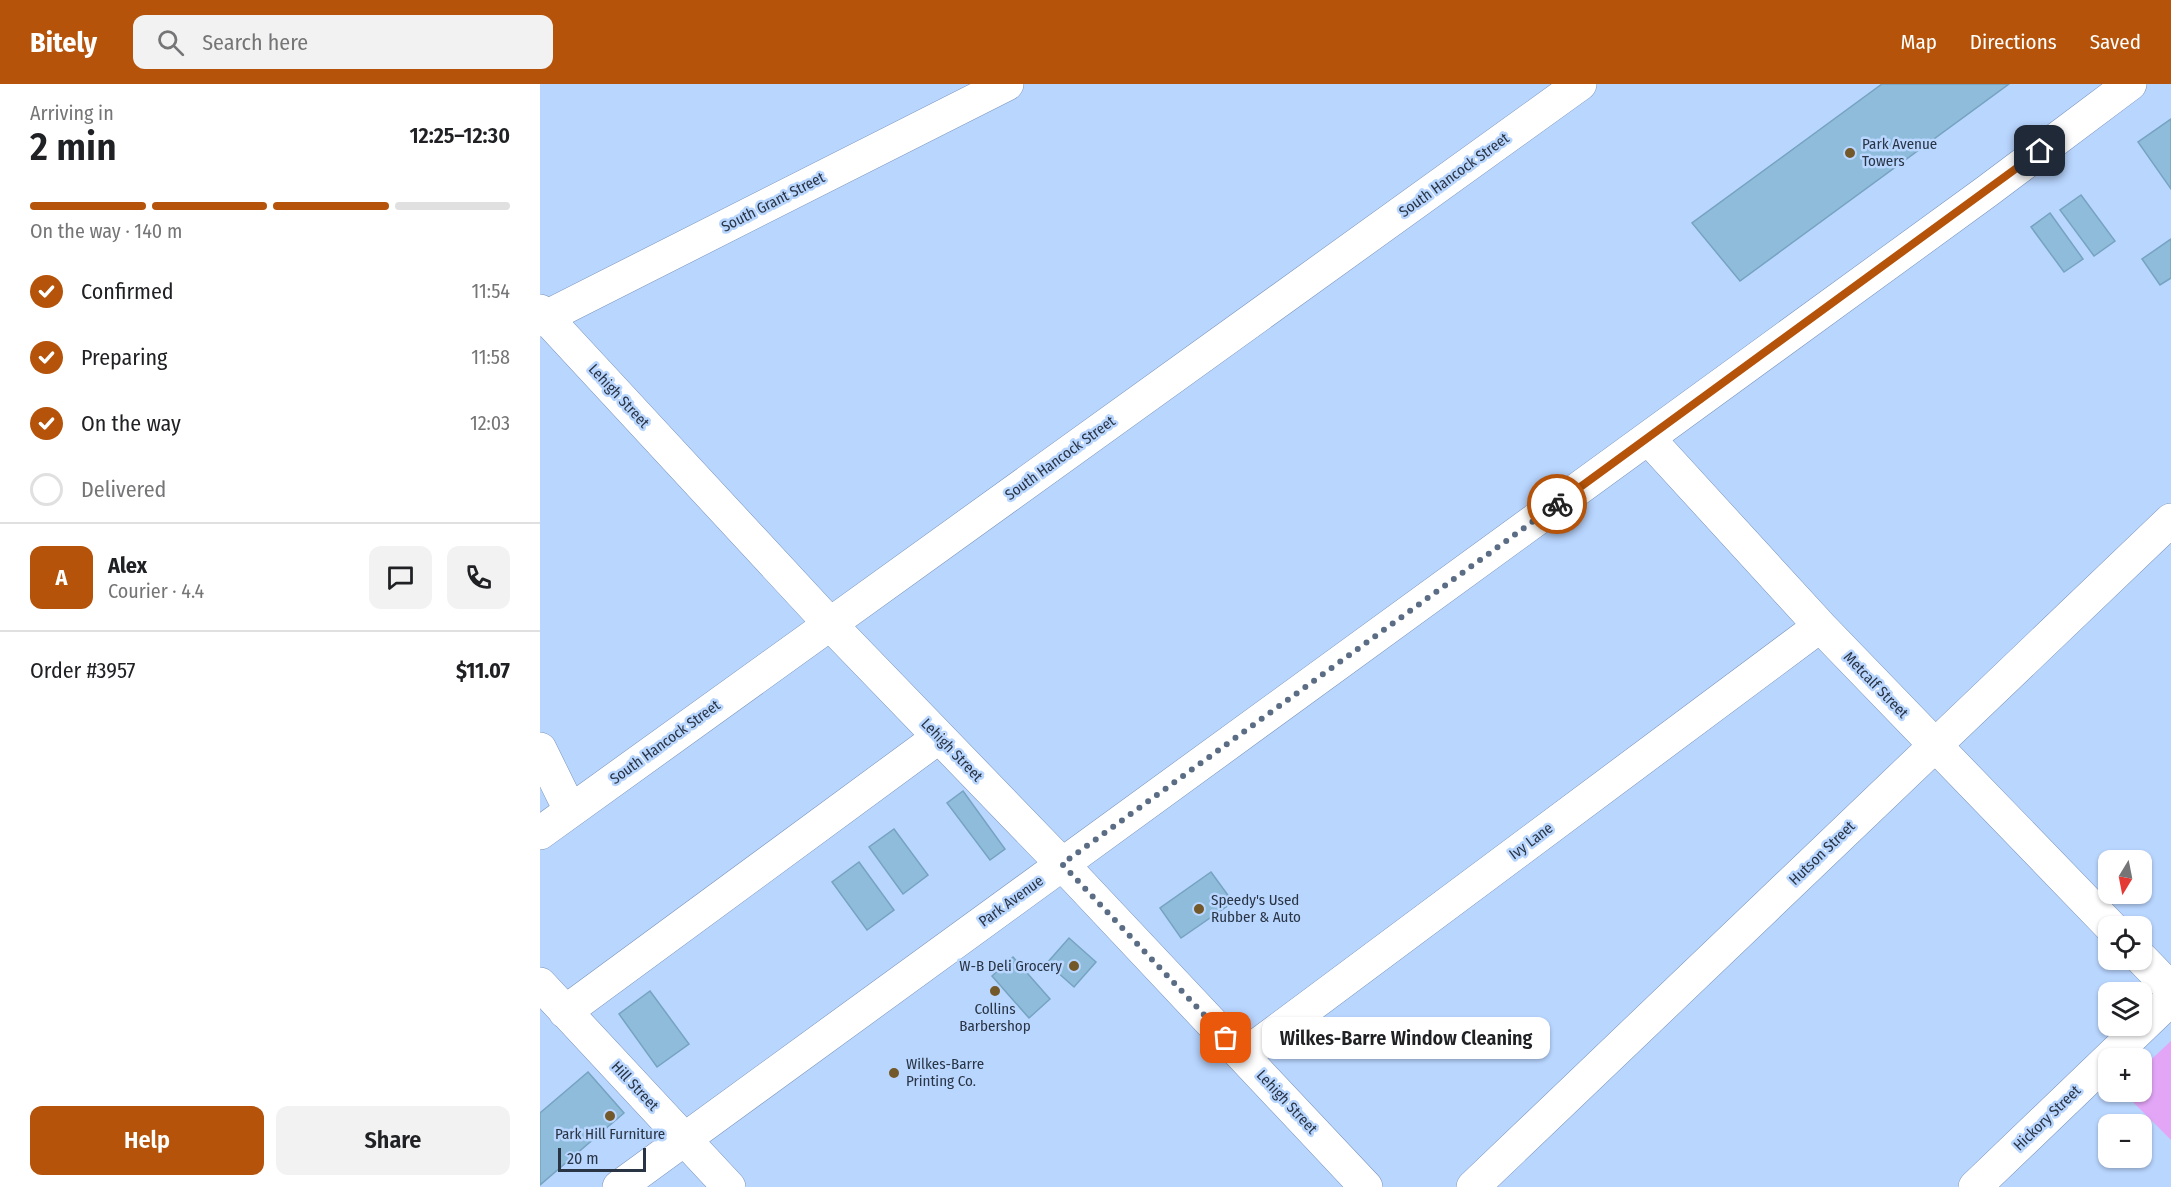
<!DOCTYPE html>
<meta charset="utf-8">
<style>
:root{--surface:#fff;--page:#f2f2f2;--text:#202124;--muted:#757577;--line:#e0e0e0;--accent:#b45309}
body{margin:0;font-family:"Fira Sans Condensed",sans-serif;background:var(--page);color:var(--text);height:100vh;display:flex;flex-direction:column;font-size:22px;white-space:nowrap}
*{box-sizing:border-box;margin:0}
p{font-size:20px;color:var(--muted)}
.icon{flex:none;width:33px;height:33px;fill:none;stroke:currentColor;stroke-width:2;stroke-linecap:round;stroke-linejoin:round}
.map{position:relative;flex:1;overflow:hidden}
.drawer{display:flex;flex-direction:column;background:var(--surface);width:540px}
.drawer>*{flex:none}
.needle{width:39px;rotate:190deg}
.fabs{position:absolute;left:1558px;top:766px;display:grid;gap:12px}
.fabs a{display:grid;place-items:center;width:54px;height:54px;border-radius:12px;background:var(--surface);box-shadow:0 2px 4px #0004;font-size:30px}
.scale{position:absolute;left:18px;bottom:15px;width:88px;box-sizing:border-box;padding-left:6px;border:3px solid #293444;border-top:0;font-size:16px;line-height:21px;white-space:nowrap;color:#293444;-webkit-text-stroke:4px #b9d6ff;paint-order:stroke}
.pin{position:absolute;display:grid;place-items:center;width:51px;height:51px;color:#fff;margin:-26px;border-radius:12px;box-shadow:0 3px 9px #0006}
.courier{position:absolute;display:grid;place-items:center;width:60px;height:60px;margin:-30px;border:4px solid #b45309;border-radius:50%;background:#fff;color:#222;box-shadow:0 2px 8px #0007}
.bubble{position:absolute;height:42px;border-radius:12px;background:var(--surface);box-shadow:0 2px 4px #0004;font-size:20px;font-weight:600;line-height:42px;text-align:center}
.overview em{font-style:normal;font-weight:600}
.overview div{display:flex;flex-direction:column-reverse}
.overview{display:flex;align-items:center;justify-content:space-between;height:102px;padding:0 30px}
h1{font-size:39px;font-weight:600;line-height:45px}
.bar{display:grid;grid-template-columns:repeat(4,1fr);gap:9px 6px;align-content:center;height:72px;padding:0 30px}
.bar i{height:8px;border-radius:4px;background:var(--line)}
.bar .on{background:var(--accent)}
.bar p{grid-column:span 4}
.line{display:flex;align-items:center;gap:15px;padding:0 30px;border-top:2px solid var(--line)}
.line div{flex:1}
.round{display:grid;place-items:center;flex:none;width:63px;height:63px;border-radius:12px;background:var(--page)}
ol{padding:0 30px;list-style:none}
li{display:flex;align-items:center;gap:18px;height:66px}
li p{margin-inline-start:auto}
li .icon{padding:6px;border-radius:50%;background:var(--accent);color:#fff;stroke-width:4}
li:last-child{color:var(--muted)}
li i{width:33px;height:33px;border:3px solid var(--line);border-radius:50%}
.button{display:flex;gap:12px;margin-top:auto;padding:12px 30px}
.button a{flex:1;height:69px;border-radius:12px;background:var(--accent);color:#fff;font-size:24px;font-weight:600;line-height:69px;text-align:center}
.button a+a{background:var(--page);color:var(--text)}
header{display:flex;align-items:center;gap:36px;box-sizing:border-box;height:84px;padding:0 30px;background:var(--accent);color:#fff}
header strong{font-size:28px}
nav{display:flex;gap:33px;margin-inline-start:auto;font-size:21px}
.search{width:420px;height:54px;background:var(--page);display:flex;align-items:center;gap:15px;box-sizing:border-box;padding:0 21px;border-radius:12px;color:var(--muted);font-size:22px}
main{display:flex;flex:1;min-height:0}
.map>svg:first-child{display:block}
.green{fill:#e3a6f7}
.building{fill:#8ebcda;stroke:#76a3c0;stroke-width:1.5}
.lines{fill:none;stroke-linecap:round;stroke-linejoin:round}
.minor-casing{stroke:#7994ba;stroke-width:34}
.minor{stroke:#fff;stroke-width:33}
.done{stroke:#5b6d85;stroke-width:6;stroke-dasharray:0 10.8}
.route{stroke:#b45309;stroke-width:8}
.poi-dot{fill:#73582a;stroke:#b9d6ff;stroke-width:2}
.labels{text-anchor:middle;stroke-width:5;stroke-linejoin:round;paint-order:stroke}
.poi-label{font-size:15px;fill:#293444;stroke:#b9d6ff;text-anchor:start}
.street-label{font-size:15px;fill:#293444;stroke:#b9d6ff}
</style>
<header>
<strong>Bitely</strong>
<div class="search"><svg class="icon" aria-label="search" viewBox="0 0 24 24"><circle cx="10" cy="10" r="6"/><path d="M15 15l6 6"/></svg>Search here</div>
<nav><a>Map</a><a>Directions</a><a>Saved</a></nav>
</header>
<main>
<section class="drawer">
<div class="overview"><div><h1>2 min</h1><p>Arriving in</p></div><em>12:25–12:30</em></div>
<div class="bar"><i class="on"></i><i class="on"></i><i class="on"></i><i></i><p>On the way · 140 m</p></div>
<ol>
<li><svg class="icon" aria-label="check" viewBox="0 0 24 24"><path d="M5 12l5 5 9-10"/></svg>Confirmed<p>11:54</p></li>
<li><svg class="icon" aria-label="check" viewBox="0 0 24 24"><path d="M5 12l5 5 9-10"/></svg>Preparing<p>11:58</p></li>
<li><svg class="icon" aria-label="check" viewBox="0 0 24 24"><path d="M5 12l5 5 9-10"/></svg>On the way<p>12:03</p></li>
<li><i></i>Delivered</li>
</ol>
<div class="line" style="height:108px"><b class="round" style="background:var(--accent);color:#fff">A</b><div><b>Alex</b><p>Courier · 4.4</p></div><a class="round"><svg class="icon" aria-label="chat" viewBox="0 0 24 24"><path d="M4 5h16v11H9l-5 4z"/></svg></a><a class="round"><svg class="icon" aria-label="phone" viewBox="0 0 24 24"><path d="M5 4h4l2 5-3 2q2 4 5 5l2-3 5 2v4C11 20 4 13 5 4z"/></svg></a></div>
<div class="line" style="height:78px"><div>Order #3957</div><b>$11.07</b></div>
<div class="button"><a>Help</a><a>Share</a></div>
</section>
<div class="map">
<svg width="1631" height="1103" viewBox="0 0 1631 1103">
<rect width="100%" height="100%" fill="#b9d6ff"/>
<!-- green -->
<path class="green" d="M1631 957V1056L1583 1008H1602V984Z"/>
<!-- building -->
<path class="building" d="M1342 0H1469L1200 197 1152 139Z
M1631 35V105L1598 58Z
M1541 111 1575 157 1554 172 1520 126Z
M1510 129 1543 175 1524 188 1491 143Z
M1631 155V194L1620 201 1602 175Z
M423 707 465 765 450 776 407 719Z
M354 745 388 791 363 810 329 763Z
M319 778 354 826 327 846 292 798Z
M671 788 693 818 641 854 620 824Z
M529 854 556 878 534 903 507 879Z
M473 873 510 915 489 934 452 892Z
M110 907 149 960 117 983 79 930Z
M48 988 84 1029 0 1101V1029Z"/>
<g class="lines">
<defs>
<path id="minor" d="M0 227 290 540 522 780 826 1103
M0 236 467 0
M1108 354 1280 542 1571 843
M0 665 30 726
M0 749 1040 0
M1602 875 1631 905
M0 900 189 1103
M25 928 399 653
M703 972 1280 542
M79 1103 1446 108 1590 0
M933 1103 1631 436
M1435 1103 1631 915"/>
</defs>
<!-- minor casing -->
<use href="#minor" class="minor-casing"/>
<!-- minor -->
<use href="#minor" class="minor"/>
</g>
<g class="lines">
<!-- done -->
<path class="done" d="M686 954 522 780 1017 420"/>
<!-- route -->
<path class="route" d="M1017 420 1500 67"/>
</g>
<!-- markers -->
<g class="poi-dot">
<circle cx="1310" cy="69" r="6"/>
<circle cx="659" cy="825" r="6"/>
<circle cx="534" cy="882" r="6"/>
<circle cx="455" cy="907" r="6"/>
<circle cx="354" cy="989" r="6"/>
<circle cx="70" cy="1032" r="6"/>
</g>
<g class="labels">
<!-- poi labels -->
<g class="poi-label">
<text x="1322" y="65">Park Avenue<tspan x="1322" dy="17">Towers</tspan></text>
<text x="671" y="821">Speedy's Used<tspan x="671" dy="17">Rubber &amp; Auto</tspan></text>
<text x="522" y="887" text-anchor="end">W-B Deli Grocery</text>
<text x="455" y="930" text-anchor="middle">Collins<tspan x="455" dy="17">Barbershop</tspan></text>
<text x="366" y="985">Wilkes-Barre<tspan x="366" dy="17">Printing Co.</tspan></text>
<text x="70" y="1055" text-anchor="middle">Park Hill Furniture</text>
</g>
<!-- street labels -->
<g class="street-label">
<text transform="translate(914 91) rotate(-36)" y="5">South Hancock Street</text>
<text transform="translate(233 118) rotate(-27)" y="5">South Grant Street</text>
<text transform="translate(79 312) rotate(47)" y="5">Lehigh Street</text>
<text transform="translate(520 374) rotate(-36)" y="5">South Hancock Street</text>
<text transform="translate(1336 601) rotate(46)" y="5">Metcalf Street</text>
<text transform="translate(125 658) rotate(-36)" y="5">South Hancock Street</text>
<text transform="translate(412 666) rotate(46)" y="5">Lehigh Street</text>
<text transform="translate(991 757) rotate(-37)" y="5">Ivy Lane</text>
<text transform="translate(1282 769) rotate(-44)" y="5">Hutson Street</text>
<text transform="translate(471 817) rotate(-36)" y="5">Park Avenue</text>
<text transform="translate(95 1002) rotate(47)" y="5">Hill Street</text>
<text transform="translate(747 1018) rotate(47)" y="5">Lehigh Street</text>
<text transform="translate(1507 1034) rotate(-44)" y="5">Hickory Street</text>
</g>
</g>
</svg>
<div class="fabs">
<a><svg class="needle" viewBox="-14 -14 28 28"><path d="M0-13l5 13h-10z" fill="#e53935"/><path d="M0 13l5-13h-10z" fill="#757577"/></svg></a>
<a><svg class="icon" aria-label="locate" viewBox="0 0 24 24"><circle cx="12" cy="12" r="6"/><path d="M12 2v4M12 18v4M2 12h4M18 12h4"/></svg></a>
<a><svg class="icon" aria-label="layers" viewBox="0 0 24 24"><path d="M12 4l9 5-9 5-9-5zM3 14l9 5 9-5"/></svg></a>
<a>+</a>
<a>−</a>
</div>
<div class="scale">20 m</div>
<div class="pin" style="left:686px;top:954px;background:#ea580c"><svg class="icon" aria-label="bag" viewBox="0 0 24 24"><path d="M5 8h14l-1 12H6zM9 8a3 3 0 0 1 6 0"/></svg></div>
<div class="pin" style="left:1500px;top:67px;background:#1f2937"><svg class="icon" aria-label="home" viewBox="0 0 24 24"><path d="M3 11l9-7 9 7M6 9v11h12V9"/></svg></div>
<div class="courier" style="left:1017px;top:420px"><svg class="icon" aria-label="bike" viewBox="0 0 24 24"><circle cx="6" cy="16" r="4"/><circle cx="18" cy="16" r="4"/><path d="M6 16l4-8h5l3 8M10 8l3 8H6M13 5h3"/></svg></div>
<div class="bubble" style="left:722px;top:933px;width:288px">Wilkes-Barre Window Cleaning</div>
</div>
</main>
